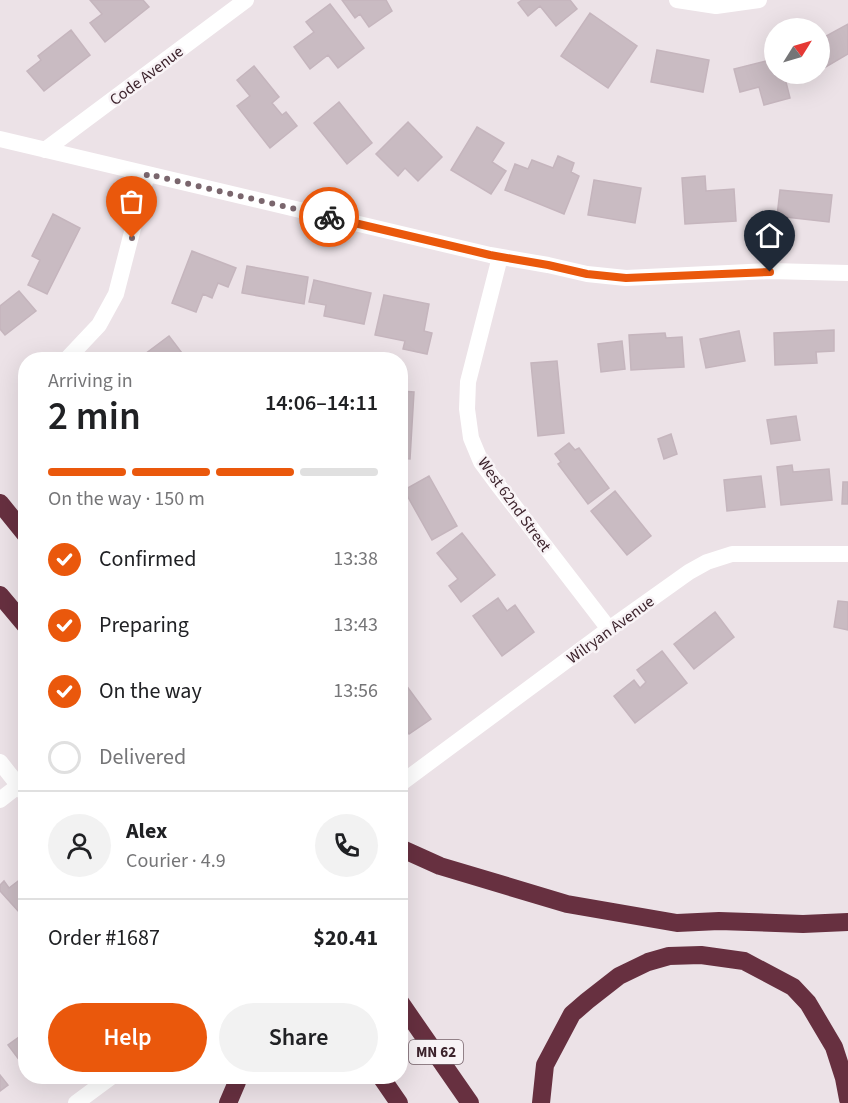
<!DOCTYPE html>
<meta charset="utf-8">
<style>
:root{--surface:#fff;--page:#f2f2f2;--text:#202124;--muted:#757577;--line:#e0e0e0;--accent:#ea580c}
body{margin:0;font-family:"Source Sans 3",sans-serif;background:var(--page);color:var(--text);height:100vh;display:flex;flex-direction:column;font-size:22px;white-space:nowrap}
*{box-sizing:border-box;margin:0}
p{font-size:20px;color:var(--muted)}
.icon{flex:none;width:33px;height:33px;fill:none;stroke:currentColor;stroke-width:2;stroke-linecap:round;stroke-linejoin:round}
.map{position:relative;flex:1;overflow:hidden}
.sheet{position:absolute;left:18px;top:352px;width:390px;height:732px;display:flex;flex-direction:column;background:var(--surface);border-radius:24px;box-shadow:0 6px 24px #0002}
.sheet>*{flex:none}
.needle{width:39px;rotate:53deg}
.buttons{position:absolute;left:764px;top:18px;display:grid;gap:12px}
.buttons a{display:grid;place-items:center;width:66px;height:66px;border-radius:50%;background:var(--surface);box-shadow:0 6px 24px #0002;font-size:30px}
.pin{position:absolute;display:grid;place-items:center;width:51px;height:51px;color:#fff;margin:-62px -26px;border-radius:50% 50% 50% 0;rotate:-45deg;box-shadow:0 0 6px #0007}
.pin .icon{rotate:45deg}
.courier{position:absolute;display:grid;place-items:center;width:60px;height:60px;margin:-30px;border:4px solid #ea580c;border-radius:50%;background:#fff;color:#222;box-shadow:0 2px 8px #0007}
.headline em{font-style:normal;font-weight:600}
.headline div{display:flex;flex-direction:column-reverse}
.headline{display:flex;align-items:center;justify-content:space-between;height:102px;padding:0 30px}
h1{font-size:39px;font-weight:600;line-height:45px}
.bar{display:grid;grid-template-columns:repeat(4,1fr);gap:9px 6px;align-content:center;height:72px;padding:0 30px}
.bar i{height:8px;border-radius:4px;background:var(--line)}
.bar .current{background:var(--accent)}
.bar p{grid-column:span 4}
.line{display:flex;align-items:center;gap:15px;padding:0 30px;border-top:2px solid var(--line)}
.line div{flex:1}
.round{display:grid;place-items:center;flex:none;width:63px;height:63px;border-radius:32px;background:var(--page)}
ol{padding:0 30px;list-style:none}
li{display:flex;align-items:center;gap:18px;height:66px}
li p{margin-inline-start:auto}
li .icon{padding:6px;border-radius:50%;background:var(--accent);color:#fff;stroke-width:4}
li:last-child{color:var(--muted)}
li i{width:33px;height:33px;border:3px solid var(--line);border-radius:50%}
.button{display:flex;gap:12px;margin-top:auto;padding:12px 30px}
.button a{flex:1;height:69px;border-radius:36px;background:var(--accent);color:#fff;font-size:24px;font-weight:600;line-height:69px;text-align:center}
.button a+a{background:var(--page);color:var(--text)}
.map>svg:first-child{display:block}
.building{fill:#c9bbc2;stroke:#c5b5bd;stroke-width:1.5}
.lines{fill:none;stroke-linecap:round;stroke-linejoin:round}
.minor{stroke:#fff;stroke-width:16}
.motorway{stroke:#673040;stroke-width:18}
.done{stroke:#7a666d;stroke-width:6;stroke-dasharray:0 10.8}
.route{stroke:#ea580c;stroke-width:8}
.labels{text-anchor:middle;stroke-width:5;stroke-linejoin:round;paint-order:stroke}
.shield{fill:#f8f3f6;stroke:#746169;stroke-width:1.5}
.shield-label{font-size:15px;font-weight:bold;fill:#3c232c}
.street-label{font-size:16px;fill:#3c232c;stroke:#f8f3f6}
</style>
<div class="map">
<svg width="848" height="1103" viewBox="0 0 848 1103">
<rect width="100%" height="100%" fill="#ece2e7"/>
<!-- building -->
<path class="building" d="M90 0H143L149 7 105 42 90 23 102 14Z
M342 0H386L392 11 369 27 360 14 355 18Z
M522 0H570L577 9 556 26 540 6 528 16 518 3Z
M330 4 364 48 338 68 328 55 310 69 294 47 314 32 306 22Z
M590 13 637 46 608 88 561 56Z
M848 24V54L819 71V40Z
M71 30 90 55 44 91 27 71 41 60 38 56Z
M657 50 709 60 703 92 651 82Z
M774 59V74H784L790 98 764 105 759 87 740 92 734 69Z
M254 66 279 97 272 103 282 115 286 112 297 126 270 148 237 106 250 96 237 80Z
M339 102 372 143 347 164 314 123Z
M408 122 442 157 418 181 405 168 398 176 376 154Z
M477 127 504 143 492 162 506 171 491 194 451 170Z
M558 156 574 163 571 172 579 176 564 214 505 190 515 164 528 169 532 160 553 168Z
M705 176 706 191 734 189 736 221 685 224 682 178Z
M594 180 641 188 635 223 588 215Z
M780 190 832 195 829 222 777 216Z
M53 214 80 228 47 294 28 285 40 260 32 256Z
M192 251 236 268 228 287 218 283 212 298 203 294 196 312 172 303Z
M247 266 308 277 304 304 242 293Z
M314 280 371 293 364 324 324 316 326 305 309 302Z
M19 291 36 311 5 335 0 329V306Z
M384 295 429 304 424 331 432 333 427 354 403 349 405 341 375 335Z
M834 330V351L816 352 817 363 775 365 774 333Z
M739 331 745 361 706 368 700 339Z
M665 333 666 338 682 337 684 367 631 370 629 335Z
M169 336 185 357 180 360H137Z
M622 341 625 369 601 372 598 344Z
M557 361 564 433 538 436 531 363Z
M400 391 414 392 410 459 400 458Z
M796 416 800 440 771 444 767 420Z
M671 434 677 454 664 459 658 439Z
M569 443 575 450 579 448 609 488 588 504 558 464 561 462 555 454Z
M792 465 793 472 829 469 832 500 781 505 777 467Z
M429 476 457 526 432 540 404 490Z
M761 476 765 507 727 511 724 480Z
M843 482H848V504H842Z
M615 491 651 536 627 555 591 511Z
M462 533 495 575 461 602 449 586 458 579 437 553Z
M498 598 507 611 515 605 534 632 502 656 473 616Z
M838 601 848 602V630L834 627Z
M715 612 734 637 694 669 674 644Z
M662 651 687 683 635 723 614 696 634 680 640 688 646 682 637 670Z
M400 677 431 719 409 734 400 722Z
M26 875V910L20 913 0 891V885L4 881 9 888Z
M26 1032V1069L8 1045Z
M0 1075 8 1085 0 1091Z"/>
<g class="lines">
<!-- minor -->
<path class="minor" d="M677 0 716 6 759 0
M0 139 490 255 548 265 587 274 626 278 770 271 848 273
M45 150 246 0
M500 257 468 382 467 409 471 438 481 462 498 485 609 629
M66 360 99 325 116 294 147 174
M0 762 26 795
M400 784 609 629 689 572 707 562 732 554H848
M0 800 18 786
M76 1103 111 1077"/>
<!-- motorway -->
<path class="motorway" d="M0 503 26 535
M0 595 26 626
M400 848 440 866 567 904 677 923 719 921 803 924 848 922
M400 1002 470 1103
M381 1077 399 1103
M228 1103 237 1082V1077
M541 1103 545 1065 572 1014 587 1001 619 976 648 962 669 956 701 955 744 961 793 987 808 1003 834 1047 844 1078 848 1099"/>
</g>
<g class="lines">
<!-- done -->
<path class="done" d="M132 238 147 174 329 217"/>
<!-- route -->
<path class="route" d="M329 217 490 255 548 265 587 274 626 278 770 272"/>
</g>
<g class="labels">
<!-- shield labels -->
<rect class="shield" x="409" y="1040" width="54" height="24" rx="4.5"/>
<g class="shield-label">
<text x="436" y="1057">MN 62</text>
</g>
<!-- street labels -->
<g class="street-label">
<text transform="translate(146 75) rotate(-37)" y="6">Code Avenue</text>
<text transform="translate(515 504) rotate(54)" y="6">West 62nd Street</text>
<text transform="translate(610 629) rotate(-36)" y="6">Wilryan Avenue</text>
</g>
</g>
</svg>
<div class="buttons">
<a><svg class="needle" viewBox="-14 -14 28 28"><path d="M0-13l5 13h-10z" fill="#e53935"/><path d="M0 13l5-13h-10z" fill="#757577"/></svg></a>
</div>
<div class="pin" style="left:132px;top:238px;background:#ea580c"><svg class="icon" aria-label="bag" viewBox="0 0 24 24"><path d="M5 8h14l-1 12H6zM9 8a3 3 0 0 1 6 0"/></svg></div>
<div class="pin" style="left:770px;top:272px;background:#1f2937"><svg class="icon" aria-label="home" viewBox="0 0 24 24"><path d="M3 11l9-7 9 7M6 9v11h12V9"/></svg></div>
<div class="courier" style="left:329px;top:217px"><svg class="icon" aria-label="bike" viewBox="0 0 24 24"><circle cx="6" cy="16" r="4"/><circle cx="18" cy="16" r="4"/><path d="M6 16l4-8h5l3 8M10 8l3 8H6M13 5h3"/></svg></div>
<section class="sheet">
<div class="headline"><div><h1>2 min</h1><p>Arriving in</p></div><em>14:06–14:11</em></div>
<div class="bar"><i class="current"></i><i class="current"></i><i class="current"></i><i></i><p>On the way · 150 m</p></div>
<ol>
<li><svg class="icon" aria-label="check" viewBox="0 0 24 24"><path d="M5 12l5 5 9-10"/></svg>Confirmed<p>13:38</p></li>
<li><svg class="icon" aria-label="check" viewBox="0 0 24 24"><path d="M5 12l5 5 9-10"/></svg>Preparing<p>13:43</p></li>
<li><svg class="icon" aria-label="check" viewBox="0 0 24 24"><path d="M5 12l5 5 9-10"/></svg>On the way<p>13:56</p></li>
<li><i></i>Delivered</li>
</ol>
<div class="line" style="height:108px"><a class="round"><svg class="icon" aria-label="person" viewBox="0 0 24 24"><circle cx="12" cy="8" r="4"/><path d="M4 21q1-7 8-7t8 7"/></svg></a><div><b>Alex</b><p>Courier · 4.9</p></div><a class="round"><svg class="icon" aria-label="phone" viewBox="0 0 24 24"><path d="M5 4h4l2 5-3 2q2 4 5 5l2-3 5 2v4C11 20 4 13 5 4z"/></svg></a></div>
<div class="line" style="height:78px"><div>Order #1687</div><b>$20.41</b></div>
<div class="button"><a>Help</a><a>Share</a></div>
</section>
</div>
